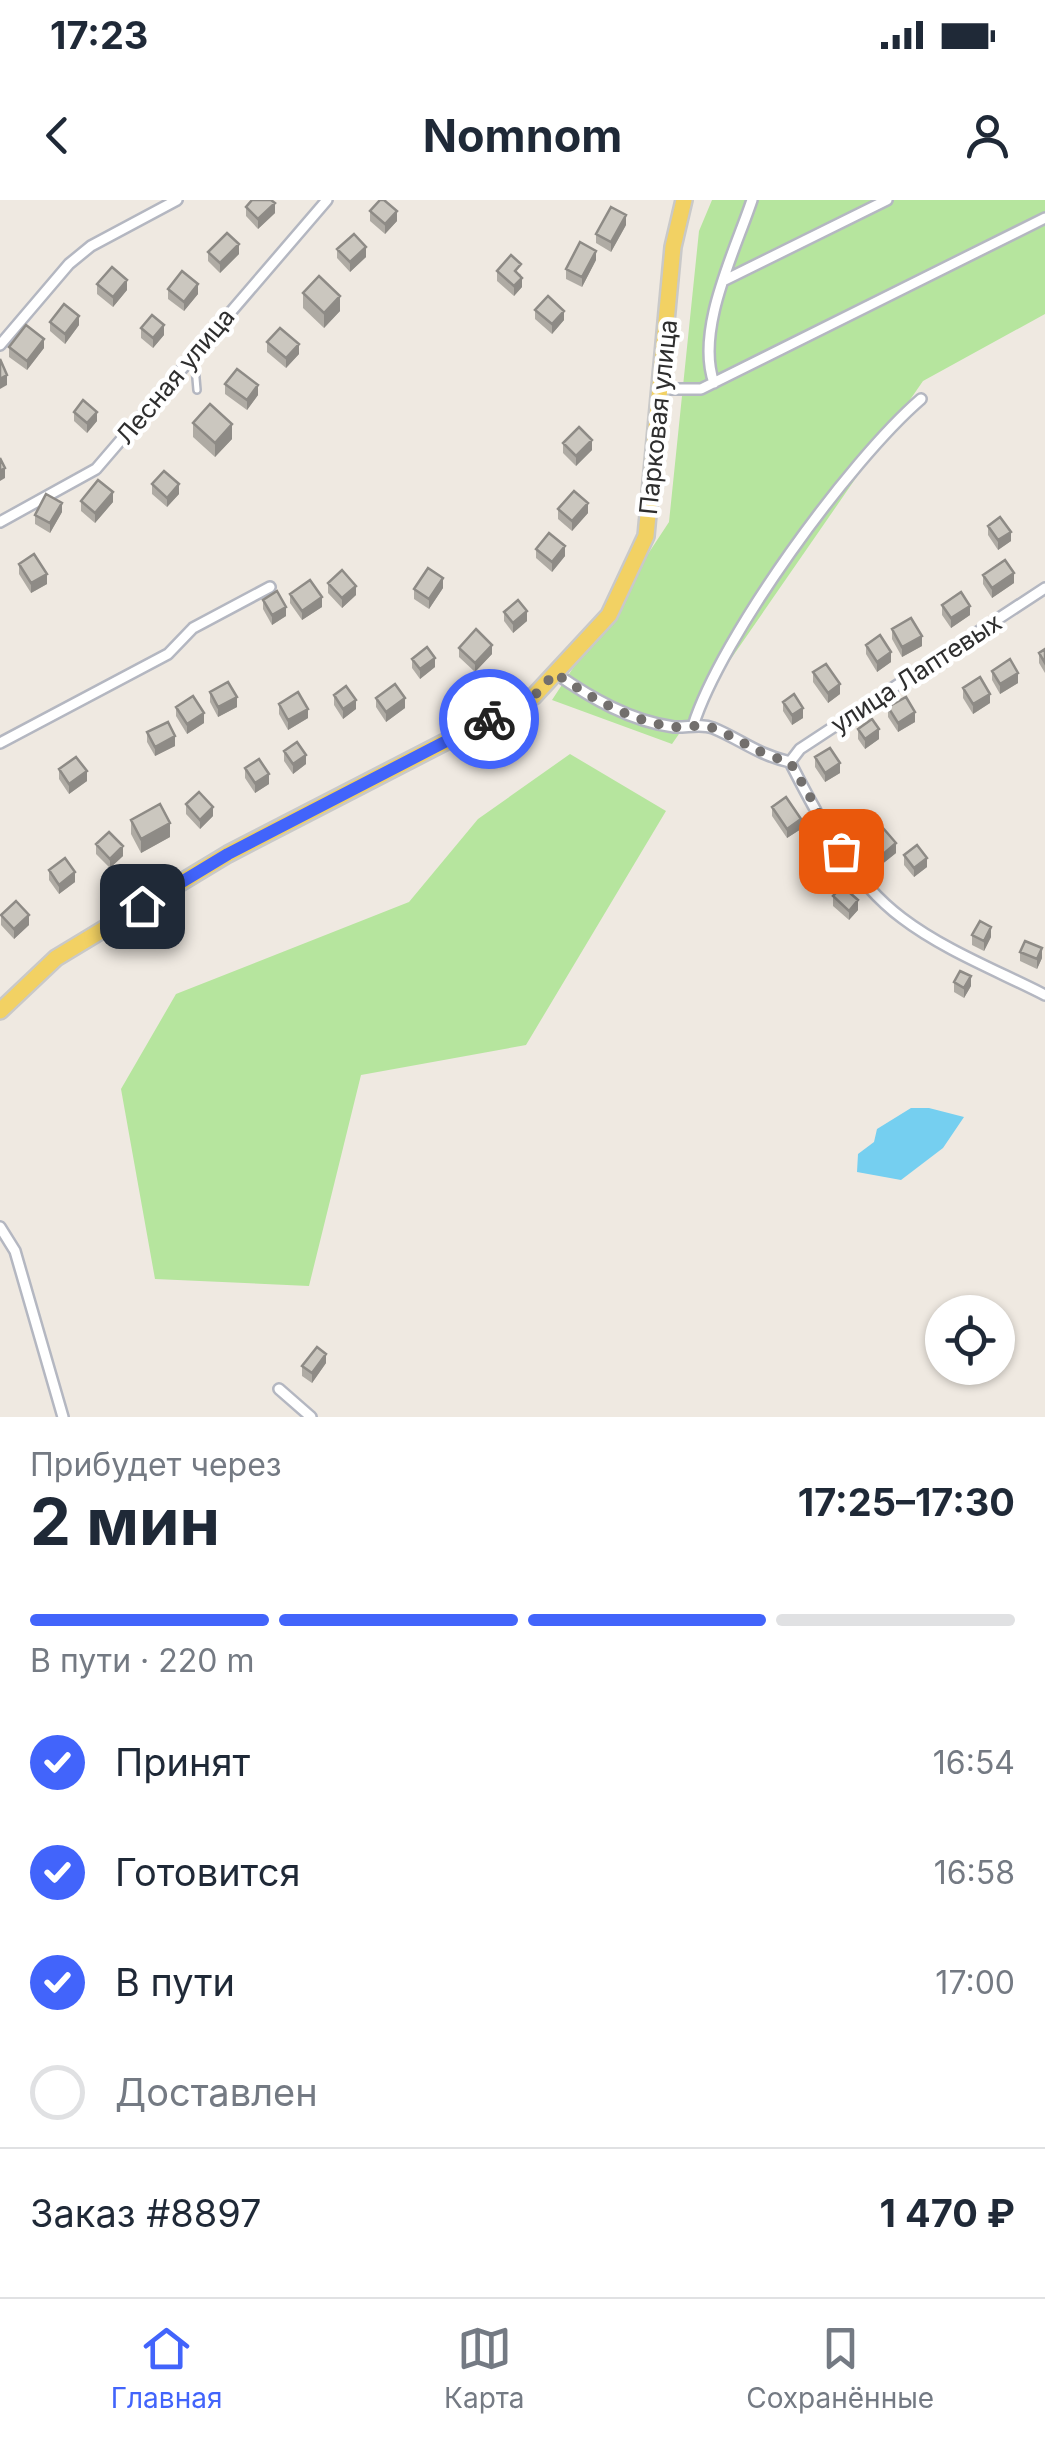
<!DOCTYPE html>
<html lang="ru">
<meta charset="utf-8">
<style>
:root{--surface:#fff;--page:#f2f2f3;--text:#1f2937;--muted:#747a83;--line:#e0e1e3;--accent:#4264fb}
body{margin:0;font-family:Inter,sans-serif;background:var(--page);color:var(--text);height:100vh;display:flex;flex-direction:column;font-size:38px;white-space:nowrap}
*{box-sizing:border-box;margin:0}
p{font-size:32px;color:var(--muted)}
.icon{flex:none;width:55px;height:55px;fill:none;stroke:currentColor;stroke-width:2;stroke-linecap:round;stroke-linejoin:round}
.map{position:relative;height:1217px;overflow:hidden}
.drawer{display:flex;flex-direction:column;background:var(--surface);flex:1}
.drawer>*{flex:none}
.controls{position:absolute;left:925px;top:1095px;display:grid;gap:20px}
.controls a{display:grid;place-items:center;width:90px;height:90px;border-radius:50%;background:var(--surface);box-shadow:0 2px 8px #0004;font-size:50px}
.pin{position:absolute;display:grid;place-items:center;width:85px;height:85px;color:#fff;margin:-42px;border-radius:20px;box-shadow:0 5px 15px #0006}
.courier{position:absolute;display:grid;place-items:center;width:100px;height:100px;margin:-50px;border:8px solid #4264fb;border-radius:50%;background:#fff;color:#222;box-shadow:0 2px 12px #0007}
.overview em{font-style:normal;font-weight:700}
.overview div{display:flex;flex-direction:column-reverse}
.overview{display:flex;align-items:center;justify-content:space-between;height:170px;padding:0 30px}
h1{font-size:65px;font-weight:700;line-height:75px}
.bar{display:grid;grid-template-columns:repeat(4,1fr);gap:15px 10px;align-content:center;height:120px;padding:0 30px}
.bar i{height:12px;border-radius:8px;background:var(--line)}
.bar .active{background:var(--accent)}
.bar p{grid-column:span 4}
.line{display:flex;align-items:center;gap:25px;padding:0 30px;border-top:2px solid var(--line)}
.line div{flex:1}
ol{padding:0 30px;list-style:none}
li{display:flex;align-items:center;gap:30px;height:110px}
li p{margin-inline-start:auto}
li .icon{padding:10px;border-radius:50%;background:var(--accent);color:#fff;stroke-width:4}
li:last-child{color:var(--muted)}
li i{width:55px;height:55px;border:5px solid var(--line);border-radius:50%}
.status{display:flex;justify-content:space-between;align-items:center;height:70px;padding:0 50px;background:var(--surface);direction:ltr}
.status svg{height:28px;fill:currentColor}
header{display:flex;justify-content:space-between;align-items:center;height:130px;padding:0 30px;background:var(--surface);font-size:45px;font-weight:700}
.tabs{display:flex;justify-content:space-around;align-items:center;height:140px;border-top:2px solid var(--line);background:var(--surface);font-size:28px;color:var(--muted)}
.tabs a{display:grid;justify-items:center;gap:5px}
.tabs .active{color:var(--accent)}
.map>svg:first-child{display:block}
.green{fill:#b6e59e}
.water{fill:#75cff0}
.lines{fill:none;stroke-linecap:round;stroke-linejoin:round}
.service-casing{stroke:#b4b7c1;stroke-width:10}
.minor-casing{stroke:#b4b7c1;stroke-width:14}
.primary-casing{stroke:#c9c9c9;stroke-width:20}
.service{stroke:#fff;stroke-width:5}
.minor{stroke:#fff;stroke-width:9}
.primary{stroke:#f2d163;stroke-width:15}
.wall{fill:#afaba4}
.shaded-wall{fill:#8e8b86}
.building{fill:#cbc7bf;stroke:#8e8b86;stroke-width:2.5}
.done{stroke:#726f6d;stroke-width:10;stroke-dasharray:0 18}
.route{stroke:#4264fb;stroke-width:12}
.labels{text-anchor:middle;stroke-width:9;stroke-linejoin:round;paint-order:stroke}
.street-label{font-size:25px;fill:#2e2e2e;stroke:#fff}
</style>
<div class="status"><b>17:23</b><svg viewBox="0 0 49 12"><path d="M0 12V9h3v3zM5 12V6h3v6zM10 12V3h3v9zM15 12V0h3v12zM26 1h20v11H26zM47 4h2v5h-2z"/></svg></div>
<header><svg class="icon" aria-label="back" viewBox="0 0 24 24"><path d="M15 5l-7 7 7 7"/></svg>Nomnom<svg class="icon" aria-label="person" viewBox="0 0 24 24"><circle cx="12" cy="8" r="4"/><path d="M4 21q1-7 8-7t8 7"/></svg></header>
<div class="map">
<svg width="1045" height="1217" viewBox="0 0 1045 1217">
<rect width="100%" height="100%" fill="#efe9e1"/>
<!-- green -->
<path class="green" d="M712 0H1045V114L923 181 672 544 552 500 669 322 699 31Z
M570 554 666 611 526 845 361 875 309 1086 155 1079 121 889 176 794 409 702 478 619Z"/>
<!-- water -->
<path class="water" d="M911 908H929L964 917 943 948 901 980 857 972 858 954 874 942 877 929Z"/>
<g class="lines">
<defs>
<path id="service" d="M194 155 197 190"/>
<path id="minor" d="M725 80 887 0
M0 145 69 64 91 46 177 0
M714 183C695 130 735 51 752 0
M662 189H701L1045 18
M0 322 96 269 327 0
M555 473C591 498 630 521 674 527 686 528 701 523 713 528 742 540 756 554 790 562
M693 526C721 437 849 261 921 199
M0 543 168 454 193 428 270 387
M790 562C818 617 851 680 902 718 944 750 998 771 1045 795
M790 562 800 549 1045 388
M0 1027 15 1051 63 1217
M279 1189 311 1217"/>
<path id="primary" d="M0 811 56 758 228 654 534 496 609 415 646 336 673 47 684 0"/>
</defs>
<!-- service casing -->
<use href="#service" class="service-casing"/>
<!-- minor casing -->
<use href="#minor" class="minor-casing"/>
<!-- primary casing -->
<use href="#primary" class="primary-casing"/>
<!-- service -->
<use href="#service" class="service"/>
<!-- minor -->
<use href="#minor" class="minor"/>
<!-- primary -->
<use href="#primary" class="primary"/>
</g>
<!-- wall -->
<path class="wall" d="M246 7 275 13 258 29 246 16Z
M370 11 397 21 385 34 370 21Z
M626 25 611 52 596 43V34Z
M337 49 366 57 350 72 337 58Z
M208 52 239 54 220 73 208 61Z
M596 60 582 87 566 79V69Z
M497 71 521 74 520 75 522 87 514 96 497 81Z
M97 84 127 90 113 107 97 94Z
M168 89 198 94 184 111 168 99Z
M303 93 340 111 324 128 303 108Z
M535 110 564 120 552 134 535 119Z
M50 122 79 125 65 144 50 131Z
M141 128 164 135 153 148 141 138Z
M267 142 299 154 286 168 267 152Z
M9 147 44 148 27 170 9 157Z
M225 184 258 195 247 210 225 194Z
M74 212 97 221 87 233 74 221Z
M193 223 232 239 215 257 193 237Z
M563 243 592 250 576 266 563 253Z
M152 284 179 294 167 307 152 294Z
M81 301 113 302 95 323 81 311Z
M558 309 588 313 572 331 558 319Z
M62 312 50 333 35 324V315Z
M988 326 1011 341 998 350 988 335Z
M536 349 565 356 552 372 536 358Z
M19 364 47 384 31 393 19 374Z
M983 375 1014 383 992 398 983 384Z
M328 383 356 395 342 408 328 393Z
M443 388 429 409 414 399V389Z
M290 394 322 407 302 420 290 403Z
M263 400 286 416 272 425 263 409Z
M942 405 970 415 951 428 942 415Z
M504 412 527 421 513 433 504 421Z
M892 429 922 446 902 457 892 439Z
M866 445 891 462 877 472 866 454Z
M459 448 492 454 475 472 459 457Z
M1045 449V473L1039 463V453Z
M412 459 435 467 420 479 412 468Z
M992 471 1018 483 1000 494 992 480Z
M813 472 840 494 828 503 813 482Z
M963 488 990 503 973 514 963 498Z
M210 492 237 507 218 517 210 502Z
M334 495 356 509 343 519 334 505Z
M376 498 405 508 386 522 376 507Z
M783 502 803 518 792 525 783 511Z
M279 504 308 518 288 530 279 514Z
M176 507 204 523 187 534 176 516Z
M888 507 915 522 898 532 888 517Z
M858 529 879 539 865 549 858 539Z
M147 532 175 546 155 556 147 542Z
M284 551 306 564 293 574 284 561Z
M815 557 840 573 825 582 815 567Z
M245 568 269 584 255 593 245 578Z
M59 569 87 581 69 594 59 579Z
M186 604 213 616 200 629 186 614Z
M772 607 801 629 787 638 772 616Z
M131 620 170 637 141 653 131 634Z
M868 640 896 653 881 665 868 649Z
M96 644 123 656 110 668 96 654Z
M904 655 927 667 914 677 904 665Z
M812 666 837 682 826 691 812 676Z
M49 670 75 682 59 694 49 680Z
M833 696 858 710 849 720 833 706Z
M1 715 29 725 14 739 1 725Z
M972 735 991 737 984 751 972 745Z
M1020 752 1042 758 1037 769 1020 761Z
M954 782 971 786 964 798 954 792Z
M326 1163 312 1183 302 1176V1166Z"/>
<!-- shaded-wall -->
<path class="shaded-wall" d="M275 3V13L258 29V19Z
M397 11V21L385 34V24Z
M626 15V25L611 52V42Z
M239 44V54L220 73V63Z
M366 47V57L350 72V62Z
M596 51V60L582 87V77Z
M522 78V87L514 96V86Z
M127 80V90L113 107V97Z
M198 84V94L184 111V102Z
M340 96V111L324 128V113Z
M564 111V120L552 134V124Z
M79 116V125L65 144V134Z
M164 125V135L153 148V138Z
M44 139V148L27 170V161Z
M299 144V154L286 168V158Z
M7 175V185L0 189V179Z
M258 185V195L247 210V200Z
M97 212V221L87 233V223Z
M232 224V239L215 257V243Z
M592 240V250L576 266V256Z
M5 268V278L0 281V271Z
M179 284V294L167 307V298Z
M113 292V302L95 323V313Z
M62 303V312L50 333V323Z
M588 303V313L572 331V321Z
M1011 332V341L998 350V340Z
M565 346V356L552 372V362Z
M1014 373V383L992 398V388Z
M47 374V384L31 393V383Z
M443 378V388L429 409V399Z
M356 386V395L342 408V398Z
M322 397V407L302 420V411Z
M970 406V415L951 428V418Z
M286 407V416L272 425V415Z
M527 411V421L513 433V423Z
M922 436V446L902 457V447Z
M492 445V454L475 472V463Z
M891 452V462L877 472V462Z
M435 458V467L420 479V469Z
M1018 473V483L1000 494V484Z
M840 484V494L828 503V493Z
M990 494V503L973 514V504Z
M237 497V507L218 517V507Z
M405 498V508L386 522V512Z
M356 500V509L343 519V509Z
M803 508V518L792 525V515Z
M308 509V518L288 530V520Z
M915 512V522L898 532V523Z
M204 513V523L187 534V524Z
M879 529V539L865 549V539Z
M175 536V546L155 556V547Z
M306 555V564L293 574V564Z
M840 563V573L825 582V573Z
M87 571V581L69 594V584Z
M269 574V584L255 593V583Z
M213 607V616L200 629V620Z
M801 619V629L787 638V629Z
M170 623V637L141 653V639Z
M896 643V653L881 665V656Z
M123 646V656L110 668V659Z
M927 658V667L914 677V668Z
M75 672V682L59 694V685Z
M837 672V682L826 691V681Z
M858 700V710L849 720V711Z
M29 715V725L14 739V729Z
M991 727V737L984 751V741Z
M1042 748V758L1037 769V759Z
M971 776V786L964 798V788Z
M326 1154V1163L312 1183V1173Z"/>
<!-- building -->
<path class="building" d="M252 0H271L275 3 258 19 246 7Z
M380 0H384L397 11 385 24 370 11Z
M611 7 626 15 611 42 596 34Z
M227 33 239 44 220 63 208 52Z
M354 34 366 47 350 62 337 49Z
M580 42 596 51 582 77 566 69Z
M511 55 521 64 515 71 522 78 514 86 497 71Z
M112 67 127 80 113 97 97 84Z
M182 71 198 84 184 102 168 89Z
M319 76 340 96 324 113 303 93Z
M548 96 564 111 552 124 535 110Z
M64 104 79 116 65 134 50 122Z
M152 115 164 125 153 138 141 128Z
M26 125 44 139 27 161 9 147Z
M280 128 299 144 286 158 267 142Z
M0 159 7 175 0 179Z
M237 169 258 185 247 200 225 184Z
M83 200 97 212 87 223 74 212Z
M210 204 232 224 215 243 193 223Z
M579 227 592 240 576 256 563 243Z
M0 258 5 268 0 271Z
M164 271 179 284 167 298 152 284Z
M98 280 113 292 95 313 81 301Z
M574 291 588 303 572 321 558 309Z
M46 294 62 303 50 323 35 315Z
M1000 317 1011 332 998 340 988 326Z
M549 333 565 346 552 362 536 349Z
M34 354 47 374 31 383 19 364Z
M1005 360 1014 373 992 388 983 375Z
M428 368 443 378 429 399 414 389Z
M342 370 356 386 342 398 328 383Z
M310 380 322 397 302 411 290 394Z
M277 391 286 407 272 415 263 400Z
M961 392 970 406 951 418 942 405Z
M518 400 527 411 513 423 504 412Z
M911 418 922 436 902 447 892 429Z
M476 429 492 445 475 463 459 448Z
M880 435 891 452 877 462 866 445Z
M427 447 435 458 420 469 412 459Z
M1045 449V463L1039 453Z
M1010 459 1018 473 1000 484 992 471Z
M826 464 840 484 828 493 813 472Z
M980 477 990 494 973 504 963 488Z
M228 482 237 497 218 507 210 492Z
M395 484 405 498 386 512 376 498Z
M346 486 356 500 343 509 334 495Z
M298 492 308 509 288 520 279 504Z
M794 494 803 508 792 515 783 502Z
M193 496 204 513 187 524 176 507Z
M906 497 915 512 898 523 888 507Z
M872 519 879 529 865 539 858 529Z
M168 522 175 536 155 547 147 532Z
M297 542 306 555 293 564 284 551Z
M830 548 840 563 825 573 815 557Z
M76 557 87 571 69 584 59 569Z
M259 559 269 574 255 583 245 568Z
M199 592 213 607 200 620 186 604Z
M786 597 801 619 787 629 772 607Z
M160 604 170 623 141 639 131 620Z
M883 628 896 643 881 656 868 640Z
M109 632 123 646 110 659 96 644Z
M917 645 927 658 914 668 904 655Z
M822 656 837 672 826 681 812 666Z
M65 658 75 672 59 685 49 670Z
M842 686 858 700 849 711 833 696Z
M16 701 29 715 14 729 1 715Z
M980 721 991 727 984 741 972 735Z
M1025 741 1042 748 1037 759 1020 752Z
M960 771 971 776 964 788 954 782Z
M317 1147 326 1154 312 1173 302 1166Z"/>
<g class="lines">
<!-- done -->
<path class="done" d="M489 519 534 496 555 473C591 498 630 521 674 527 686 528 701 523 713 528 742 540 757 554 790 562L841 651"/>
<!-- route -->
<path class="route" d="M142 706 228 654 489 519"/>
</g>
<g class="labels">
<!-- street labels -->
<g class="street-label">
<text transform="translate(175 176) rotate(-50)" y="9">Лесная улица</text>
<text transform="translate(658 217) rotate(-84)" y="9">Парковая улица</text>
<text transform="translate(916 473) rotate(-33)" y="9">улица Лаптевых</text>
</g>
</g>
</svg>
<div class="controls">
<a><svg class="icon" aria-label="locate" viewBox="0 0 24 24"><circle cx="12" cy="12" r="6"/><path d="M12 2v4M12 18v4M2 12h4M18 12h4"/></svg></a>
</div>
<div class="pin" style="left:841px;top:651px;background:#ea580c"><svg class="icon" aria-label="bag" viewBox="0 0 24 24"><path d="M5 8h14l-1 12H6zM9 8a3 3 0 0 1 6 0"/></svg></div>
<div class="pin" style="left:142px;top:706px;background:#1f2937"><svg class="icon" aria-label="home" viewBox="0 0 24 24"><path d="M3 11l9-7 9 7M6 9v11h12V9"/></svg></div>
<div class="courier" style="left:489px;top:519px"><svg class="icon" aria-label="bike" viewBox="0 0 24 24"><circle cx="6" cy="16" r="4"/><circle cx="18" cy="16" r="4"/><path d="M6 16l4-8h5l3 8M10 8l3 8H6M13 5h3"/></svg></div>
</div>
<section class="drawer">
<div class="overview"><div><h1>2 мин</h1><p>Прибудет через</p></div><em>17:25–17:30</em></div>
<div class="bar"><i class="active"></i><i class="active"></i><i class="active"></i><i></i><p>В пути · 220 m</p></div>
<ol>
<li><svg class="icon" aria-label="check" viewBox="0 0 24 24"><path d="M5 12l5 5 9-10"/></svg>Принят<p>16:54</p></li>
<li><svg class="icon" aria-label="check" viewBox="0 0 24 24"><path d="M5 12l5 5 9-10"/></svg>Готовится<p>16:58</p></li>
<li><svg class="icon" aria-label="check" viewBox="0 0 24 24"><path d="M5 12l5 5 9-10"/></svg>В пути<p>17:00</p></li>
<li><i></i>Доставлен</li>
</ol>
<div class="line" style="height:130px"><div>Заказ #8897</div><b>1 470 ₽</b></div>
</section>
<nav class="tabs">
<a class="active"><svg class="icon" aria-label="home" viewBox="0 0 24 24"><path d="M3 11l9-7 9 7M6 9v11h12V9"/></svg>Главная</a>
<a><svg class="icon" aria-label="map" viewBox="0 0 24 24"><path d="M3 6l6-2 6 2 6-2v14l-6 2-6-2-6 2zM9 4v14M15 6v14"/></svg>Карта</a>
<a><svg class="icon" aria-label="saved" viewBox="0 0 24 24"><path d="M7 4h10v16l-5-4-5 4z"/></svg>Сохранённые</a>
</nav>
